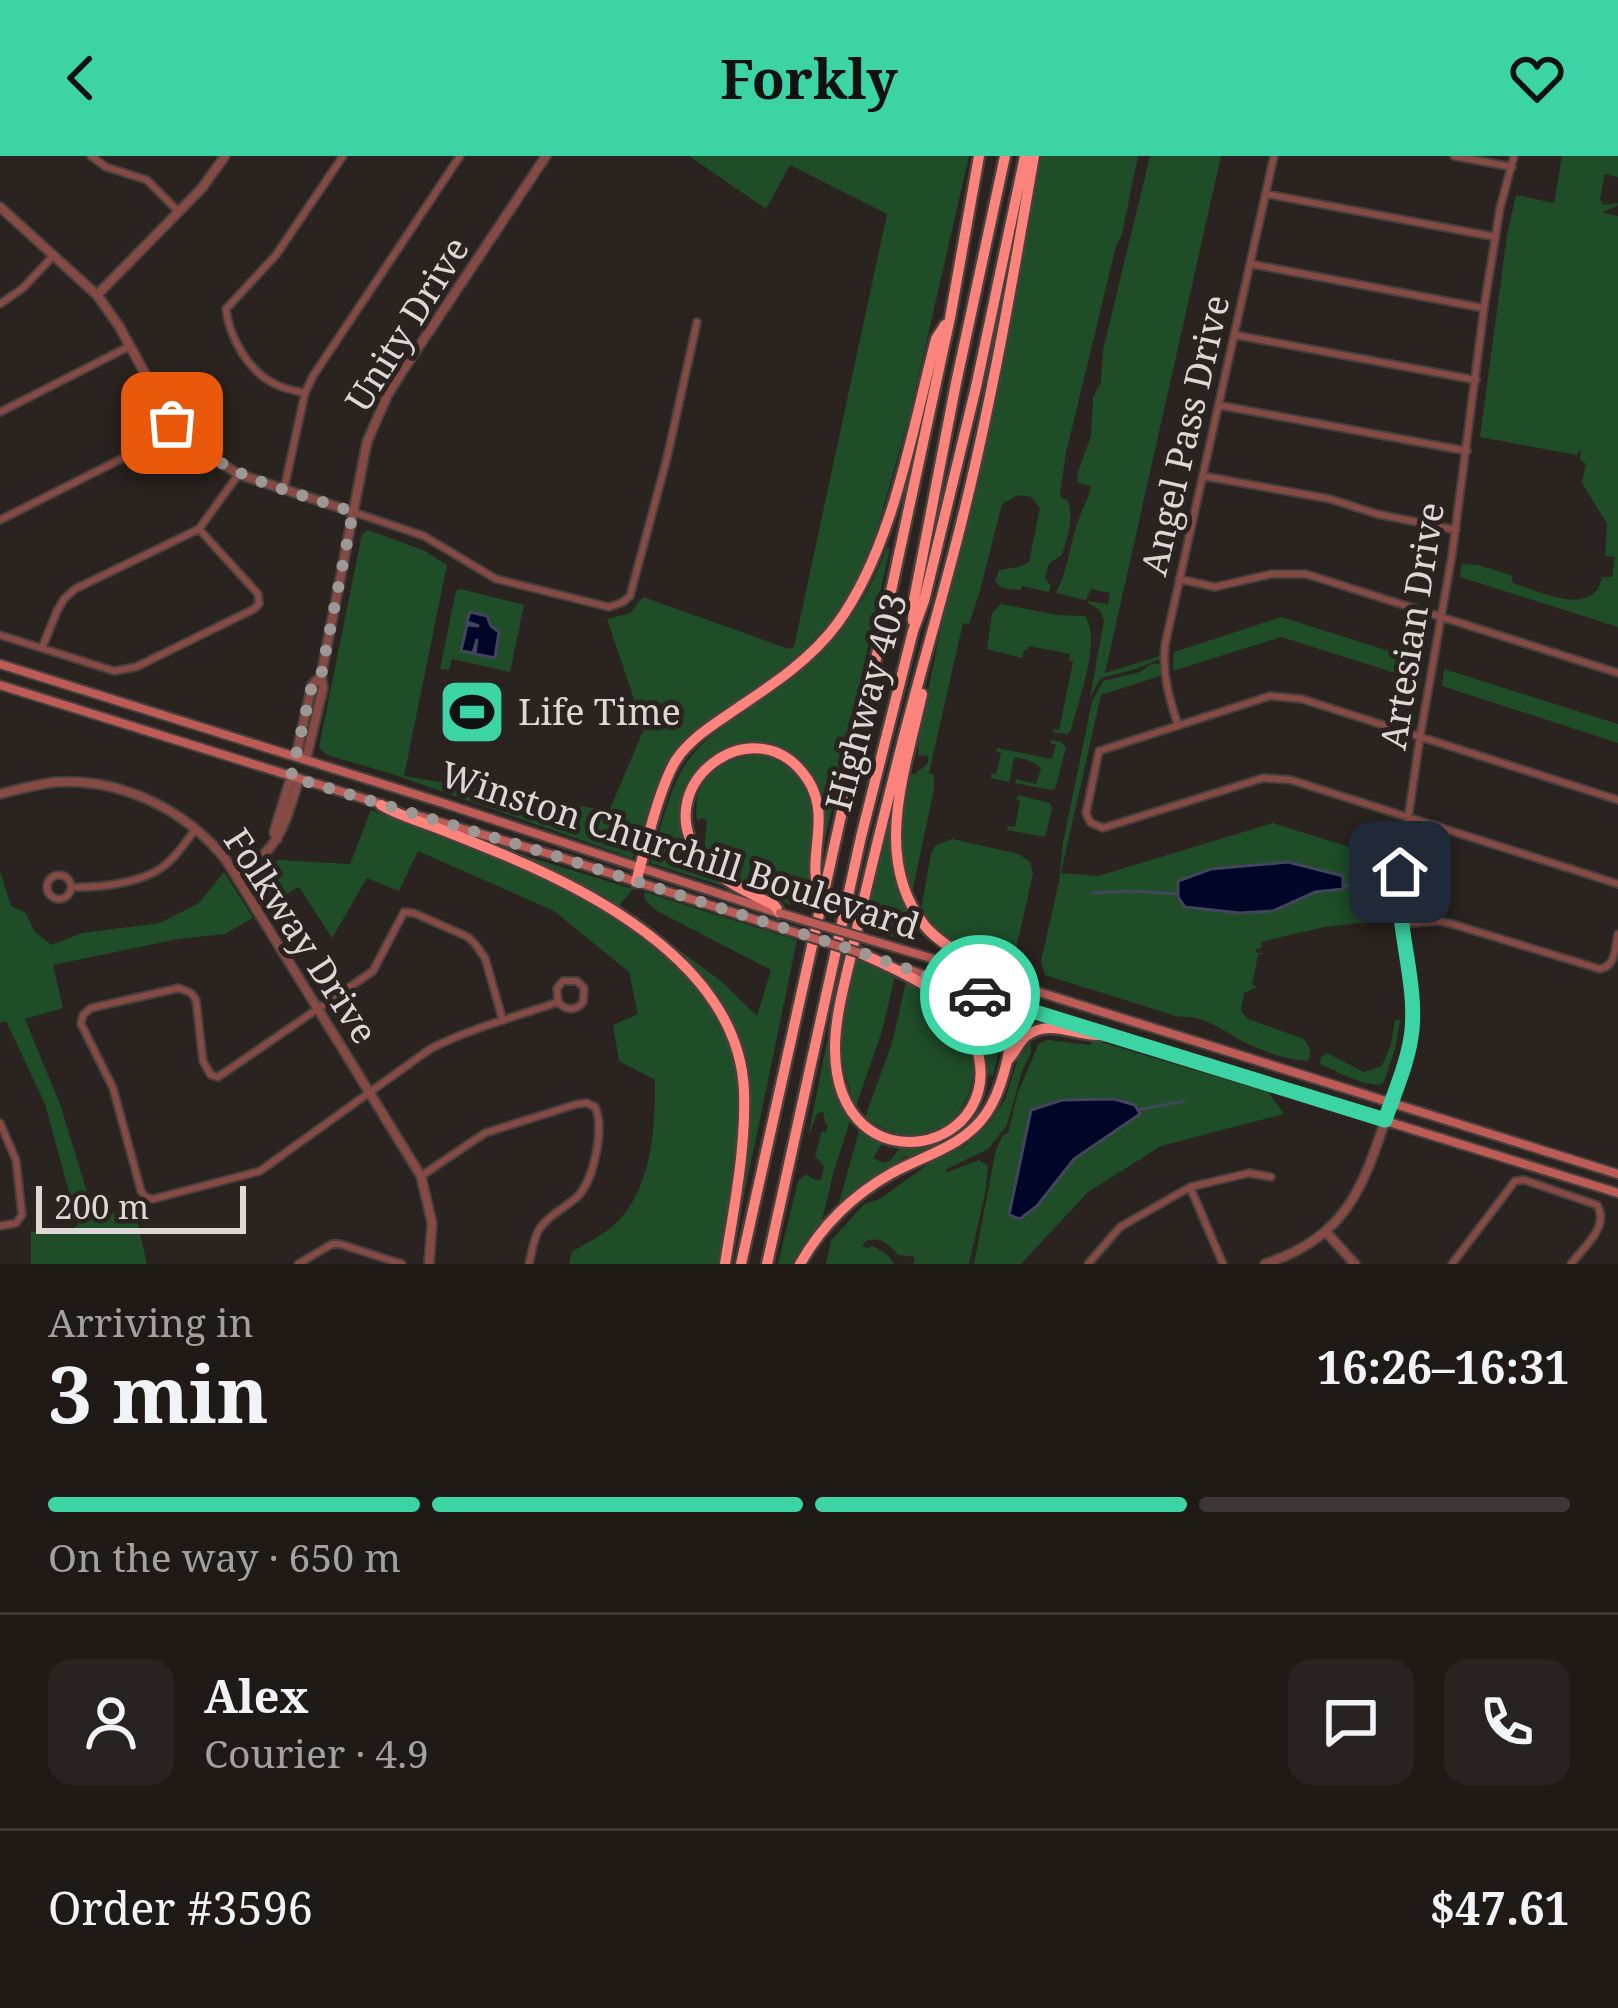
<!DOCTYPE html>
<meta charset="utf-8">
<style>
:root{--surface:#201a17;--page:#282320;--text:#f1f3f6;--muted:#a2a1a1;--line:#3d3836;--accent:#3cd4a4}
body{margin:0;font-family:"Noto Serif",serif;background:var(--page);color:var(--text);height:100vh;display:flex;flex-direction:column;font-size:45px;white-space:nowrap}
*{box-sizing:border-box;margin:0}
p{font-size:39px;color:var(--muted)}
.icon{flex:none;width:66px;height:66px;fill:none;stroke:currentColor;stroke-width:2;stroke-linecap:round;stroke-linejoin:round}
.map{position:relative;height:1108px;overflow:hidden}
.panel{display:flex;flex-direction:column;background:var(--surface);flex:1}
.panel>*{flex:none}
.scale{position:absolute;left:36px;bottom:30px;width:210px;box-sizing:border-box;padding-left:12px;border:6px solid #ddd7d5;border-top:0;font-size:33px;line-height:42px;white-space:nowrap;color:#ddd7d5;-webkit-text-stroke:9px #2a231f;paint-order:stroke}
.pin{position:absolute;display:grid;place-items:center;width:102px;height:102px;color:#fff;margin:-51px;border-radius:24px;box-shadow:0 6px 18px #0006}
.courier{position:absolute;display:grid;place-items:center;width:120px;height:120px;margin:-60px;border:9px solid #3cd4a4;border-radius:50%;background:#fff;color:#222;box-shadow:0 3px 15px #0007}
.summary em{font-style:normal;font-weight:700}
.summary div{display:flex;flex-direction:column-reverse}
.summary{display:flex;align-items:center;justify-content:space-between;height:204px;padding:0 48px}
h1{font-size:78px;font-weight:700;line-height:90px}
.bar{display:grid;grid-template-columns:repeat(4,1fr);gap:18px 12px;align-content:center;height:144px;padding:0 48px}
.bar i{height:15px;border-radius:9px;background:var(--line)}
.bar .selected{background:var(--accent)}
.bar p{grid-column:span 4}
.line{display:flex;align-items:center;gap:30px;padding:0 48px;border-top:3px solid var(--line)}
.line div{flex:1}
.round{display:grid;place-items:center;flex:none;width:126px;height:126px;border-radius:24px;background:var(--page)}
header{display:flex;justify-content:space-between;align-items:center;height:156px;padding:0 48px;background:var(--accent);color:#111;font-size:54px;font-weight:700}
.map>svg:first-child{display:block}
.green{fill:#1f4d28}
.water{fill:#000627;stroke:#42455b;stroke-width:3}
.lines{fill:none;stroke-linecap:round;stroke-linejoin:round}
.stream{stroke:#42455b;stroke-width:3}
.minor-casing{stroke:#47403c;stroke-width:10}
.tertiary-casing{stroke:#47403c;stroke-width:12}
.secondary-casing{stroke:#47403c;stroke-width:12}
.motorway-casing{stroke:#47403c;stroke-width:15}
.minor{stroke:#864a45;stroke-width:6}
.tertiary{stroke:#864a45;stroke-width:8}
.secondary{stroke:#bd5c56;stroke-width:8}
.motorway{stroke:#fc847c;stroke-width:10}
.secondary-bridge-casing{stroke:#47403c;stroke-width:12;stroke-linecap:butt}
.secondary-bridge{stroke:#bd5c56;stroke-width:8}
.done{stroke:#9e9895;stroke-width:12;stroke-dasharray:0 21.6}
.route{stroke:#3cd4a4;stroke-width:15}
.labels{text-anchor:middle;stroke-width:10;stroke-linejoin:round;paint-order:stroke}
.street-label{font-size:36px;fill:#ddd7d5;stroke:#2a231f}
.poi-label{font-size:36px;fill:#ddd7d5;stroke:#2a231f;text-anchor:start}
</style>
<header><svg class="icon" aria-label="back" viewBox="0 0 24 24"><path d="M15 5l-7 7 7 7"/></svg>Forkly<svg class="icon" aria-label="heart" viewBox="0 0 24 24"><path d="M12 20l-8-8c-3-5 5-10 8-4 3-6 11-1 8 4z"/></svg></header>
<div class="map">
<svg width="1618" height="1108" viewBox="0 0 1618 1108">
<rect width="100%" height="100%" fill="#2a231f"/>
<!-- green -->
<path class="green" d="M689 0H969L909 262 874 384 859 420 829 468 802 497 702 570 681 589 671 604 652 650 642 690 632 702 392 618 327 599 319 591 362 378 368 374 423 394 447 409 404 620 609 655 644 573 607 463 630 457 643 441 789 493 794 491 887 58 790 9 766 53Z
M1039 0H1138L1122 78 1116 90 1066 297 1060 338 1062 343H1067C1075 362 1067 380 1062 399L1049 407 1045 422 1051 430 1049 436 1022 430 1021 434 1002 432 995 426 999 414 1019 411 1029 406 1040 352 1031 341 1018 339 1002 348 980 435 969 468 963 467 929 617 934 619V633L912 737C897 693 903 662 911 618H915L928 607V600L918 599 919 580 939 481 993 254Z
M1150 0H1221L1105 517 1160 500V503L1136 513 1101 522 1090 541 1104 465 1100 454 1088 447V445L1108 448 1110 437 1091 433 1086 444 1056 437C1067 415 1070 392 1077 368 1081 355 1089 342 1091 330L1078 327 1077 318 1091 280 1093 241 1101 226 1103 194Z
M1562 0H1618V21L1605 18 1600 43 1603 49 1618 47 1617 50 1602 56 1618 60V471L1460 421 1462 408 1478 409 1511 419 1513 427C1539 435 1594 463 1602 421H1612L1615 401 1605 400 1607 368 1582 327 1586 308 1580 304 1581 294 1576 299 1480 281 1507 79 1516 39 1554 47Z
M887 391 890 392 824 688C824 675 826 662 824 649 817 614 785 585 749 590 733 592 716 595 706 608 693 623 690 653 685 672L726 731 650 707C661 674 668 632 689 603 705 581 730 566 753 550 820 501 857 471 887 391Z
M460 433 524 449 510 516 452 503 449 514 440 513 456 435Z
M1001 448 1058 459 1085 460C1102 483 1078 546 1071 574L1067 578 1053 576V573L1059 574 1073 506 1069 504 1070 498 1029 490 1027 494H1024L1022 502 987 493 992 457Z
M1281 461 1424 506 1421 525 1281 481 1173 515 1174 496Z
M1151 508H1160V520L1101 539 1061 717 1098 720 1273 667 1390 704 1387 734 1390 764 1324 771 1261 786 1262 792 1255 794 1256 797H1265L1258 799 1252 829 1257 831 1244 837 1241 855 1248 863 1304 883 1311 894 1308 905C1286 904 1262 895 1242 885 1222 874 1203 859 1179 861L1045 819 1041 805 1059 726 1063 687 1092 545 1103 525 1140 516Z
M1444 513 1618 568V587L1442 530Z
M1051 584 1061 586 1066 592 1055 633 1050 634 1015 627 1016 623 1036 628 1041 613C1038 607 1020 600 1014 602L1009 626 991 622V618H996L1001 597 996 595 997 592 1052 603 1056 589 1050 587Z
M755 599C834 608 817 698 804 753L783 746 784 741C763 732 714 719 706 695 703 686 707 674 707 665L704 662 697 664C691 626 719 603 755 599Z
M894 639H897L892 662 891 699 894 718 909 753 902 783 864 772Z
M1018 639 1050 647 1052 653 1045 681 1007 674 1008 670 1015 671 1020 645 1016 644Z
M371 654 507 707 509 704C598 750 728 811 738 925 743 985 727 1049 719 1108H569L572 1096C585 1087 602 1080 613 1070 652 1035 655 974 655 924L619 905 613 869 638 858 629 816 554 755 418 695 399 735 367 722 332 782 299 731 266 749 253 727 278 704 350 708Z
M952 683 1019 698 1030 706 1033 718 1016 793 1012 804C1003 805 999 810 988 807L942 782 921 754 931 697 936 689Z
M513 696 633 733 617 752 512 699Z
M0 715 11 750 26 757 35 776 51 789 82 777 160 767 199 747 224 716 253 762 225 778 178 783 53 809 63 852 25 863 60 948 95 1062 134 1052 147 1108H31V1075C46 1079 65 1078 78 1069L45 948 6 865 0 867Z
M644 736 797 784 733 1093 747 974 737 883 731 867 705 826 664 786 665 784 721 825 757 860 771 814 657 755 645 744Z
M857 804 895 820 882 875 856 950C831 893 844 859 857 804Z
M906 826C921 835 940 844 952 857 1009 924 942 1019 865 961L892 887Z
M948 835 1006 853 1003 855 955 841 1007 859 993 920 984 917 979 887 951 845 954 840 947 838Z
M1395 864H1400L1395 893 1383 928C1363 931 1339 916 1320 908L1321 901 1327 897 1364 916 1382 910 1391 888Z
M1031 884V897L1022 915 1007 969 988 993 945 1014 948 1016 979 1004 988 1010 986 1033 969 1108H913L915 1101 898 1099C889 1088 880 1080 866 1085L862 1090 867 1092 873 1090 888 1099 894 1108H826L831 1085 864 1048 880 1043 931 1006 963 991 991 965 1005 943 1021 893Z
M1048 884 1090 889 1094 884 1268 936 1284 958 1161 990 1088 1036 1021 1108H974L996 993 1003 979 1008 977 1018 936 1039 887Z
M827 886 831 887C830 915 834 939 851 962L834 1015 821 1068 794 1108H778L798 1025 806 1018 813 1023 821 1024 824 1011 815 1000 822 975 826 976 828 969 825 967 823 955 817 958 808 981Z
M860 972 883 986 873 1002 884 1007 890 1005 901 990 935 986 936 989 911 1001 905 1000 838 1050Z"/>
<!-- water -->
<path class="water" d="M470 456 487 460 491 470 499 476 495 502 475 498 477 483 473 497 461 495 467 469 479 470 467 466Z
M1288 706 1343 720V733L1315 736 1273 755 1240 757 1185 751 1178 741V725L1211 713Z
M1114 943 1135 949 1140 958 1074 1003 1037 1050 1020 1063 1009 1059 1031 954 1062 944Z"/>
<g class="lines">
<!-- stream -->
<path class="stream" d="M1343 730 1365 728
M1092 737 1132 735 1178 738
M1138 954 1184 945"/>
<defs>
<path id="minor" d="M91 0 106 11 147 24 179 56
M1454 0 1512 11
M1266 38 1496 81
M1251 108 1483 152
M0 148 23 132 54 99
M1235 179 1476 224
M305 237C296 235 284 233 275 228 249 216 229 181 226 153L276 99 343 0
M1218 249 1467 295
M0 256 130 190
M1203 320 1330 343 1377 358 1456 374
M284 333 305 237 313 220 460 0
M353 356 424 380 496 423 609 451 623 446 630 440 667 302 697 166
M0 364 133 297 172 267
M1179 423 1215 431 1271 418H1306L1618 517
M0 479 114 515 136 511 254 453 259 448 258 438 199 373
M42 492 57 455 64 443 75 433 199 373 238 319
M1178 569C1169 542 1162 518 1165 489L1274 0
M1618 644 1302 543 1270 540 1099 595 1086 657 1090 666 1103 672 1263 622 1291 624 1618 728
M47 731a12 12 0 1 1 24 0a12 12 0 1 1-24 0Z
M71 731C99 732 142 727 164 710 177 700 186 685 196 673
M1401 768 1438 765 1452 768 1600 813C1616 810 1615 792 1618 778
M503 865 485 802 475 788 468 781 414 757 404 756 373 815 218 921 211 919 203 905 196 844 191 837 179 832 91 852 83 859 81 868 113 932 141 1035 145 1041 153 1043 260 1015 430 893C471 872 515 861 558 846 566 855 576 855 583 846L584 832 577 825H563L557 832 558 846
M1391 947 1408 897 1413 869 1399 751V724L1420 581 1452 399 1484 152 1500 52 1514 0
M0 967 16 1004 22 1059 16 1067 0 1070
M421 1020 485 977 577 948 587 947 595 951C605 971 594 1025 577 1041 566 1051 549 1059 540 1072 533 1082 532 1096 529 1108
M1190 1031 1223 1108
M298 1108 332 1088H340L402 1108
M1088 1108 1120 1071 1190 1031 1249 1017 1271 1021
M1452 1108 1515 1025 1524 1024 1597 1049C1610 1070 1584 1091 1571 1108"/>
<path id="tertiary" d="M0 51 97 139 119 170 172 267 188 285 238 318 353 356
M97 139 202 32 225 0
M296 600 312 529 320 521
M306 603 323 532 321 520 367 286 387 240 400 219 546 0
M0 638C19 633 37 628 57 626 121 622 186 654 226 704L421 1020 432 1067 429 1108
M277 683 274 676 291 621
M237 722C280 690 284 672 299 623
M1327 1077 1355 1108
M1265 1108C1352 1078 1364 1027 1391 947"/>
<path id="secondary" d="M0 508 443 647 778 757
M0 529 384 649
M415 659 553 699 775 770
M924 800 1618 1018
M904 812 989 842 1618 1037"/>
<path id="motorway" d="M913 465 914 444 956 227 1005 0
M922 538C906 613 871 703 925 770 941 790 967 798 980 818
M381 649C396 658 415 664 432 670 458 680 483 690 509 701 606 742 739 815 744 935 746 993 734 1051 725 1108
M636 726C645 694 659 631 676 604 691 581 718 566 739 551 775 527 811 503 837 468 893 392 912 274 936 183L945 169
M780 757 774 749C749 737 723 726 704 705 641 632 756 544 808 624 833 663 804 705 821 740
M860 797C901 816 954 836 973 882 1019 996 836 1039 835 893 835 860 845 826 852 795 867 727 884 659 901 592 920 516 943 441 962 364 992 244 1013 122 1034 0
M1007 905C1015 897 1018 887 1026 880 1052 860 1080 884 1107 878
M741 1108 888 449 950 162 979 0
M767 1108 861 681 913 475 924 445 976 231 1025 0
M800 1108C822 1069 853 1039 892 1017 925 999 964 990 986 958 1006 929 1011 884 1017 850"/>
</defs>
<!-- minor casing -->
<use href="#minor" class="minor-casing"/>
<!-- tertiary casing -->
<use href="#tertiary" class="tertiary-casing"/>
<!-- secondary casing -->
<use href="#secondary" class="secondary-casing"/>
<!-- motorway casing -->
<use href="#motorway" class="motorway-casing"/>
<!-- minor -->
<use href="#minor" class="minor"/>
<!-- tertiary -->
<use href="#tertiary" class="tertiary"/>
<!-- secondary -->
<use href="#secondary" class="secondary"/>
<!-- motorway -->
<use href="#motorway" class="motorway"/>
<defs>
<path id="secondary-bridge" d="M780 757 924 800
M775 770 860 797"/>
</defs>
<!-- secondary-bridge casing -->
<use href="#secondary-bridge" class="secondary-bridge-casing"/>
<!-- secondary-bridge -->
<use href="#secondary-bridge" class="secondary-bridge"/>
</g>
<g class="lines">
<!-- done -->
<path class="done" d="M172 267C224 324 283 331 353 356L321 520 312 529 291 621 553 699 860 796 980 839"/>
<!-- route -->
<path class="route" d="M980 839 1385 964C1395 935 1409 904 1412 874 1417 823 1395 769 1400 716"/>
</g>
<!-- icons -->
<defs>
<symbol id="stadium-square" viewBox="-11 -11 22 22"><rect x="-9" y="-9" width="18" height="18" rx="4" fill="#3cd4a4" stroke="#2a231f"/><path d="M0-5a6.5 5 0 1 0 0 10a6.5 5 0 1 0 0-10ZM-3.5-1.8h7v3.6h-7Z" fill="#111"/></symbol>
</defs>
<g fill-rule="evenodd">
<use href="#stadium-square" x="434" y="518" width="76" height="76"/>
</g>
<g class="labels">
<!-- street labels -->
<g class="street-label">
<text transform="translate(407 168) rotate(-58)" y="13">Unity Drive</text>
<text transform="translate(1185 279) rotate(-77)" y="13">Angel Pass Drive</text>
<text transform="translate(1412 470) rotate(-81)" y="13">Artesian Drive</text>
<text transform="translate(866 546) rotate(-75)" y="13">Highway 403</text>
<text transform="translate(680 694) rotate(18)" y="13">Winston Churchill Boulevard</text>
<text transform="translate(301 780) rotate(57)" y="13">Folkway Drive</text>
</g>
<!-- poi labels -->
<g class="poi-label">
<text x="518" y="569">Life Time</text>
</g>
</g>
</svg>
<div class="scale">200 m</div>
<div class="pin" style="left:172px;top:267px;background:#ea580c"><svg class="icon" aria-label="bag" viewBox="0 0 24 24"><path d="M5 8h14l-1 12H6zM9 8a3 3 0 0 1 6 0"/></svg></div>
<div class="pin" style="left:1400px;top:716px;background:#1f2937"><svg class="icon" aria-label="home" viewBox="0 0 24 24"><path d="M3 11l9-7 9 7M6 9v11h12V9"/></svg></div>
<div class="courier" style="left:980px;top:839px"><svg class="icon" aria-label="car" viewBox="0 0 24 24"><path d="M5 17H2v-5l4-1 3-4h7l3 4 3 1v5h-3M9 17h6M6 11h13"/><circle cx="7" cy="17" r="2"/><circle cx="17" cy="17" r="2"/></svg></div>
</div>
<section class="panel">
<div class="summary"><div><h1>3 min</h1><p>Arriving in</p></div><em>16:26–16:31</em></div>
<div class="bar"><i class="selected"></i><i class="selected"></i><i class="selected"></i><i></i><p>On the way · 650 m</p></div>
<div class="line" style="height:216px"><a class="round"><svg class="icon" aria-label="person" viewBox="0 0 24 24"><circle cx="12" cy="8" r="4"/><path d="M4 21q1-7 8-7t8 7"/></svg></a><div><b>Alex</b><p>Courier · 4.9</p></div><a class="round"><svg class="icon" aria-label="chat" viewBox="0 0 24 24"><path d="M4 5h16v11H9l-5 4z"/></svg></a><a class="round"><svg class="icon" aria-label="phone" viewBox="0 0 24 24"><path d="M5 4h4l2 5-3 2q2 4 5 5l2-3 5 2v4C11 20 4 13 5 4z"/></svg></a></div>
<div class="line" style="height:156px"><div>Order #3596</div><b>$47.61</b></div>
</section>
